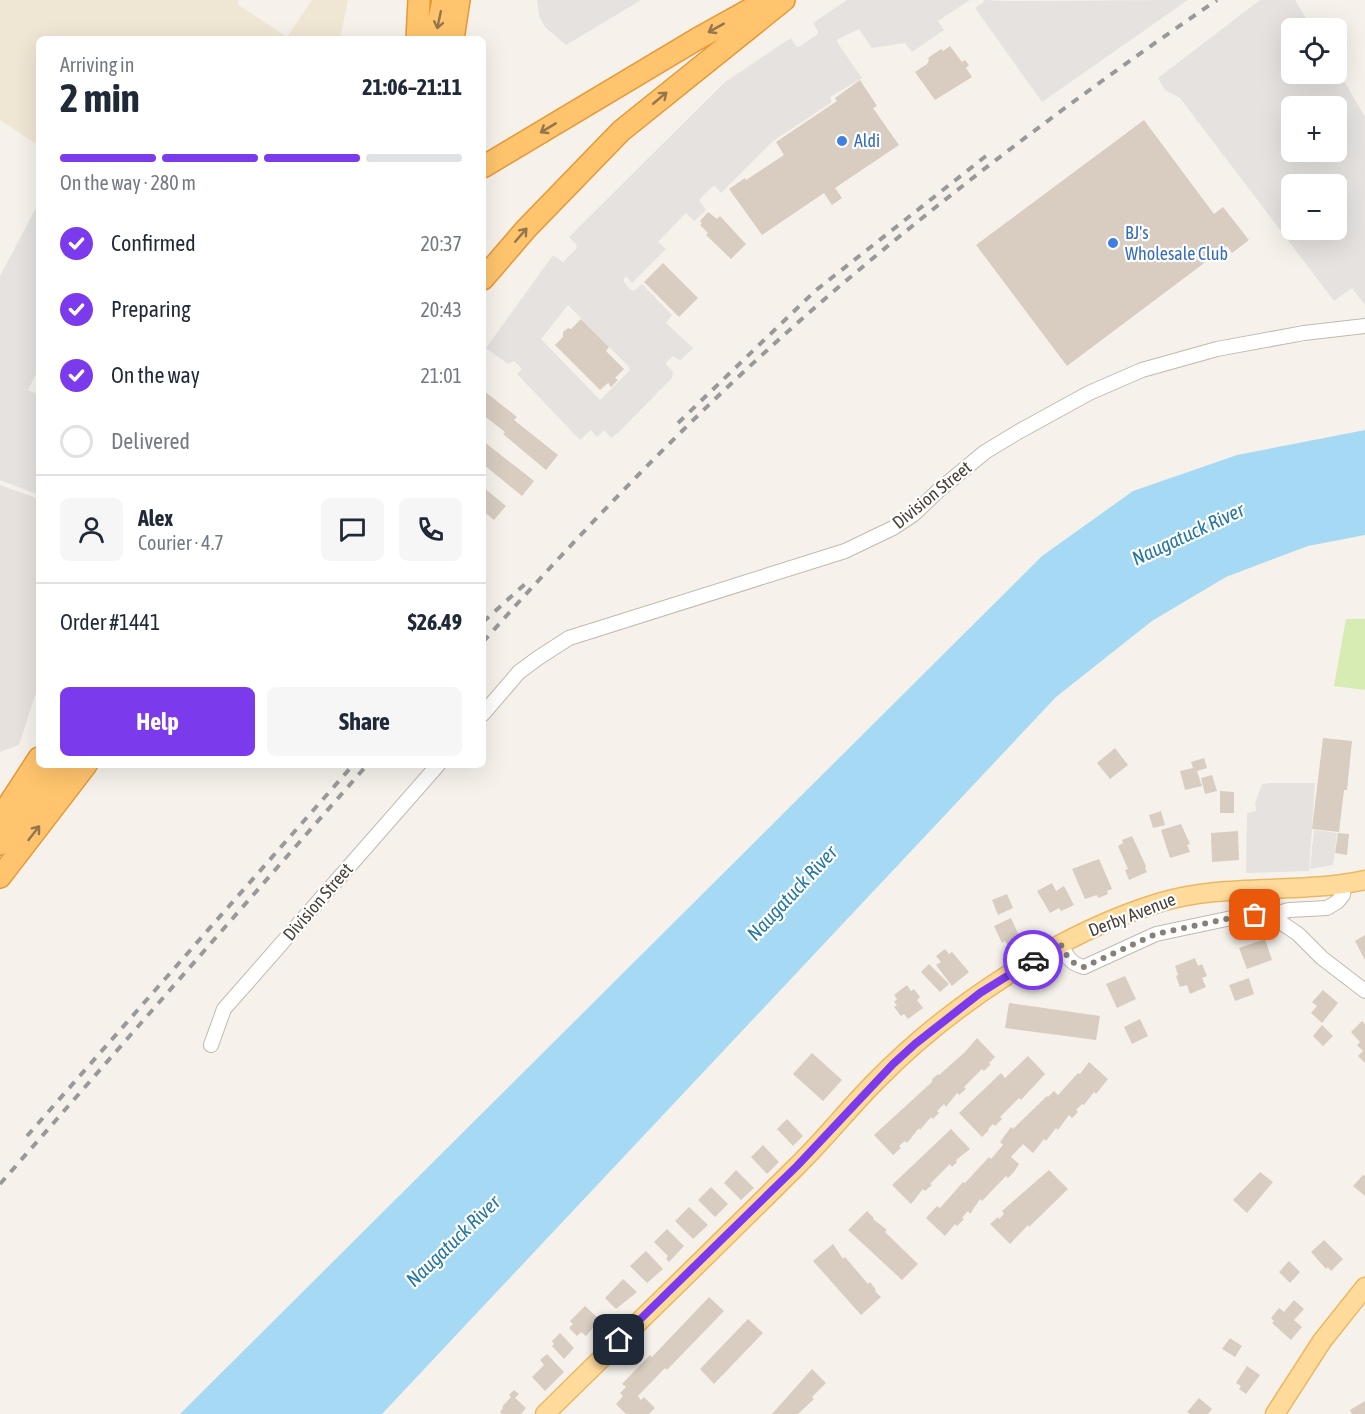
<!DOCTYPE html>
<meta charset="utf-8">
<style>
:root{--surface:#fff;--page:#f6f6f7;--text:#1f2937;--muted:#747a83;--line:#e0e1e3;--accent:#7c3aed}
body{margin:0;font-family:"Asap Condensed",sans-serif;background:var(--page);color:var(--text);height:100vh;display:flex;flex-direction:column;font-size:22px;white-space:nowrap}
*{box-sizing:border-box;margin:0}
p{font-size:20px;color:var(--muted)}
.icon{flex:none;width:33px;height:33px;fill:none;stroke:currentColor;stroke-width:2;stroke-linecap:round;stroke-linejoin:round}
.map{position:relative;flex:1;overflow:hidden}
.drawer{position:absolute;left:36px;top:36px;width:450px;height:732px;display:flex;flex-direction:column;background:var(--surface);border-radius:9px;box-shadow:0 6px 24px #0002}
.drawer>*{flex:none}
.buttons{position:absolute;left:1281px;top:18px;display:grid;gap:12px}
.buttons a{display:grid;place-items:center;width:66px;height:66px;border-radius:9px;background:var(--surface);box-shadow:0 6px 24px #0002;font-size:30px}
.pin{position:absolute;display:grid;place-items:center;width:51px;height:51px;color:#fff;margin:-26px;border-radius:12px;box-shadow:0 3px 9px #0006}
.courier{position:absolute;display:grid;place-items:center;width:60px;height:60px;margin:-30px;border:4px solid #7c3aed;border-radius:50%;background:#fff;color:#222;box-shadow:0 2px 8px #0007}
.headline em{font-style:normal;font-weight:700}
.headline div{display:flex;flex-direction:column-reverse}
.headline{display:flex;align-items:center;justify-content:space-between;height:102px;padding:0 24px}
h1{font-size:39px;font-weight:700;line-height:45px}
.bar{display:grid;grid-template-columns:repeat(4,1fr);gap:9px 6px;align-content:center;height:72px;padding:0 24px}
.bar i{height:8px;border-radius:4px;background:var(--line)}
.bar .selected{background:var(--accent)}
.bar p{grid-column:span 4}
.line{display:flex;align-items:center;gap:15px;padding:0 24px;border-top:2px solid var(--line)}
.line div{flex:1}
.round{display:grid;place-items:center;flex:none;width:63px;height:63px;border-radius:9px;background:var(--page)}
ol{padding:0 24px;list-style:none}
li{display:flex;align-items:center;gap:18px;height:66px}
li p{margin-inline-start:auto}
li .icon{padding:6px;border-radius:50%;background:var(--accent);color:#fff;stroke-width:4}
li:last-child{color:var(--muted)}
li i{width:33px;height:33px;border:3px solid var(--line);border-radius:50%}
.button{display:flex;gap:12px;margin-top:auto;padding:12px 24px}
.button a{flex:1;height:69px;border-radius:9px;background:var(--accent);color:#fff;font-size:24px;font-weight:700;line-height:69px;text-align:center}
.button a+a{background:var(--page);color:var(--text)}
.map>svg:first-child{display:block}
.industrial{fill:#e6e1dc}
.education{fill:#f0e6d4}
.green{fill:#d6ecb2}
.parking{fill:#e5e2df;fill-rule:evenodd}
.water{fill:#a6daf4}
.building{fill:#d8cdc0}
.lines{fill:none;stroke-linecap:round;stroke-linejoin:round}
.minor-casing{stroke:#c2b9ad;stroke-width:16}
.major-casing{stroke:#eab865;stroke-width:21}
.highway-casing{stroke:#e59836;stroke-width:24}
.minor{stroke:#fff;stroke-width:14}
.major{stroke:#ffdb9b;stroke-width:18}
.highway{stroke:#ffc46d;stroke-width:21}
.rail{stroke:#999;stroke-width:4;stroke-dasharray:8 8;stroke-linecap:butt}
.oneway{stroke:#93764d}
.done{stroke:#878077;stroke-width:6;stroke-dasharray:0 10.8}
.route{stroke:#7c3aed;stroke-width:8}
.shop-dot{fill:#3f7fe0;stroke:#fff;stroke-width:2}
.labels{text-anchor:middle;stroke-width:4.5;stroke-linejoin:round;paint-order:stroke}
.shop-label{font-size:18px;fill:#366cbe;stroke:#fff;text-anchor:start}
.street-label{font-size:18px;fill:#4b4238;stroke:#fff}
.water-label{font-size:20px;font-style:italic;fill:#2678a4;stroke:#fff}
</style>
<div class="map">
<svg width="1365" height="1414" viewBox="0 0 1365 1414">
<rect width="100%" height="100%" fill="#f6f2eb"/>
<!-- industrial -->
<path class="industrial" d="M0 485 39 499V683L19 745 0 752Z"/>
<!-- education -->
<path class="education" d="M0 0H239L237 4 287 37 312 0H348L340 39H39V142H33L0 120Z"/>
<!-- green -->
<path class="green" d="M1346 619H1365V690L1334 686Z"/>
<!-- parking -->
<path class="parking" d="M537 0H641L566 45 545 27 539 16Z
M847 0H970L938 21 944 30 912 52 905 43 872 48 859 29 838 39 837 42 862 78 830 97 832 102 773 141 721 193 715 186 712 187 699 200 706 210 694 221 686 213 658 242 666 249 632 283 627 277 624 278V282L631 290 634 291 642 284 672 315 666 323 693 348 680 361 673 356 667 362 666 364 673 372 672 378 619 432 611 438 604 430 597 437 591 430 580 440 517 374 522 369 514 361 508 364 486 348 553 255 563 262 577 248 576 244 569 237 725 82 791 38 796 46 799 47 818 34V31L813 23ZM568 305 628 366 630 370 600 400 541 339Z
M983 0 1007 1 1188 0 1042 102 975 8 984 2Z
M1260 0H1295L1312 28H1292V74H1336L1337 69 1365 117V305L1352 288 1334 301 1180 98 1165 90 1158 78ZM1292 106H1336V152H1292ZM1336 184V230H1292V184Z
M39 202V368L28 390 39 395V495L0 480V276Z
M1272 783H1315L1309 871 1246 873 1247 813 1256 811 1255 803 1262 784Z
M1314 830 1337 833 1333 865 1310 869Z"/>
<!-- water -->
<path class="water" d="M1365 430V535L1308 546 1226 577 1152 621 1056 697 382 1414H180L1042 556 1133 491 1237 455Z"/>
<!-- building -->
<path class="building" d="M950 46 962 62 965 60 969 65 966 68 972 77 935 100 915 72 927 64 929 60 928 58 941 49 943 51Z
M860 80 877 106 873 108 899 145 835 188 842 198 832 205 824 193 762 235 729 189 745 178 746 180 784 155 776 142 837 101 835 98Z
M1144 120 1214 214 1223 207 1249 240 1232 253 1227 246 1067 366 976 245Z
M708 212 717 219 720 216 746 244 731 259 706 235 708 233 700 225 702 223 700 221Z
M663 263 698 298 679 317 644 282Z
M581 319 609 347 606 351 624 369 615 378 618 380 611 387 608 383 600 390 555 345 563 337V332L568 328 571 329Z
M483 390 517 417 514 420 558 455 546 470 503 434 505 432 483 415Z
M483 441 534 481 522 496 483 464Z
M483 487 506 506 494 520 483 511Z
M1323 738 1352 741 1347 790H1344L1339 832 1312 829Z
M1115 748 1128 765 1110 779 1097 763Z
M1204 758 1207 768 1197 771 1202 786 1185 790 1180 771 1193 768 1191 762Z
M1212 775 1217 791 1205 794 1201 778Z
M1220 791 1234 792V813H1220Z
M1161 811 1165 825 1153 828 1149 815Z
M1181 824 1190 844 1187 845 1190 852 1170 858 1161 830Z
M1238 831 1239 860 1212 862 1211 833Z
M1338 833 1349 834 1347 855 1335 853Z
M1132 836 1146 866 1145 868 1147 872 1129 880 1125 870 1128 869 1118 846 1123 843 1122 840Z
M1099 859 1112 889 1107 891 1108 894 1098 898 1097 895 1085 899 1072 869Z
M1052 883 1056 891 1064 886 1074 905 1061 911 1059 908 1050 913 1037 891Z
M1007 894 1013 908 998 915 992 900Z
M1011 918 1021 940 1008 946 1005 941 1002 943 994 926Z
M1365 935V960L1355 941Z
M1265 939 1272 960 1247 969 1239 948Z
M945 949 949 954 952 952 969 972 952 986 936 965 941 962 936 956Z
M1195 958 1198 966 1202 964 1207 976 1202 978 1206 987 1190 994 1187 985 1180 987 1176 976 1178 975 1175 966Z
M929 964 949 984 940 992 921 972Z
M1125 976 1136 999 1117 1008 1106 984Z
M1249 978 1254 994 1235 1001 1229 985Z
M907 985 911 991 914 989 920 997 917 1000 923 1008 908 1019 904 1014 901 1016 894 1007 897 1005 894 1002 897 999 894 995Z
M1323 990 1338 1003 1322 1023 1311 1013 1317 1006 1312 1002Z
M1009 1003 1100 1016 1096 1040 1005 1028Z
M1140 1019 1148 1036 1132 1044 1124 1027Z
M1362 1021 1365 1024V1063L1358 1056 1363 1051 1357 1045 1360 1042 1351 1032Z
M1322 1025 1333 1036 1323 1046 1313 1036Z
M977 1038 995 1057 989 1063 991 1064 984 1071 982 1069 964 1087 966 1089 959 1095 957 1093 946 1107 944 1104 937 1111 939 1113 933 1119 931 1117 920 1130 919 1128 907 1143 905 1141 899 1146 901 1148 893 1155 874 1135 932 1082V1079L938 1074 939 1075 965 1052Z
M812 1053 842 1080 823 1101 793 1074Z
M1028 1056 1045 1074 1021 1100 1019 1098 1000 1117 1002 1119 995 1126 993 1124 988 1129 989 1130 982 1137 959 1113 1001 1073 1005 1078Z
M1089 1062 1108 1079 1096 1094 1094 1092 1084 1105 1082 1104 1076 1110 1078 1112 1072 1118 1069 1115 1058 1130 1056 1128 1046 1141 1044 1139 1033 1153 1023 1144 1011 1157 1019 1164 1014 1172 1008 1178 1006 1176 982 1201 980 1199 970 1214 968 1211 962 1218 964 1219 957 1226 955 1224 945 1236 926 1218 937 1206 940 1208 963 1182 965 1183 989 1157 991 1159 1003 1145 1000 1142 1011 1127 1013 1129 1047 1096 1048 1097 1054 1091 1058 1095 1078 1073 1080 1074Z
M787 1119 803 1136 793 1146 777 1129Z
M951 1129 970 1149 956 1160 957 1162 952 1167 950 1164 930 1184 932 1185 925 1191 923 1189 911 1204 892 1185Z
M763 1145 779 1162 767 1174 751 1157Z
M736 1170 754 1188 741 1200 724 1183Z
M1049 1170 1068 1189 1029 1227 1028 1225 1010 1244 990 1224 998 1217 999 1219 1004 1214 1002 1211Z
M1260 1172 1273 1182 1247 1213 1233 1200Z
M1363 1175 1365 1176V1196L1353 1186Z
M711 1187 728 1204 715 1217 698 1200Z
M689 1207 708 1225 693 1239 675 1221Z
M867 1211 874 1218 873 1219 887 1230 885 1232 918 1264 902 1280 848 1230Z
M667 1229 684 1246 669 1262 666 1259 668 1256 654 1242Z
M1324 1240 1343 1259 1331 1271 1328 1267 1326 1269 1311 1252Z
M833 1244 843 1259 845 1257 868 1284 870 1282 876 1290 875 1291 881 1297 861 1315 813 1261Z
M646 1251 663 1269 647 1283 630 1266Z
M1289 1261 1300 1272 1290 1283 1279 1272Z
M623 1279 637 1292 616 1309 605 1298Z
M709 1297 724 1311 667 1370 665 1368 638 1396 641 1400 644 1397 655 1408 649 1414H626L616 1404 623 1396 620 1393 626 1387 622 1384 650 1355 652 1357Z
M1294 1300 1304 1309 1294 1320 1302 1327 1291 1340 1272 1323 1274 1321 1271 1318 1279 1308 1284 1312Z
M585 1306 600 1320 586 1336 581 1332 577 1336 569 1328 573 1324 570 1321Z
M748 1319 763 1333 714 1384 700 1369Z
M560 1333 574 1348 564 1359 552 1346 554 1344 552 1341Z
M1230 1338 1242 1346 1235 1357 1222 1349Z
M547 1354 564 1372 545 1391 532 1377 544 1365 540 1360Z
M1247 1366 1260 1375 1246 1394 1239 1389 1241 1386 1236 1383Z
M812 1369 826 1383 812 1397 814 1399 798 1414H772Z
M514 1390 519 1394 515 1398 526 1408 521 1414H502L500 1412 503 1408 502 1407 511 1397 509 1395Z
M1199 1398 1212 1409 1208 1414H1190L1187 1412Z
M1365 1401V1414H1352L1350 1410Z"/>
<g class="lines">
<defs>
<path id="minor" d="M483 714 519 672 538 658 569 638 845 551 893 528 914 514 938 491 985 452 1018 432 1089 393 1142 370 1217 349 1304 333 1365 326
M1270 915 1289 910 1327 908 1337 902 1343 895 1344 884
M1061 945C1067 957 1071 964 1084 967L1156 934 1241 916 1270 915 1298 934 1322 958 1365 991
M211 1045 224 1009 438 765"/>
<path id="major" d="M545 1414C628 1332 713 1250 796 1167 824 1140 848 1109 876 1081 949 1006 1058 934 1158 903 1225 882 1297 895 1365 880
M1275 1414 1322 1341 1365 1287"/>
<path id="highway" d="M417 39 419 0
M435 39 443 0
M453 39 459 0
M483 167 697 39 767 0
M483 279 526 229 621 131 784 0
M0 818 39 758
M0 844 60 765
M0 877 86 765"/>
</defs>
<!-- minor casing -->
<use href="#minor" class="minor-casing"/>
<!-- major casing -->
<use href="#major" class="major-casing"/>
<!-- highway casing -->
<use href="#highway" class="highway-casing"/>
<!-- minor -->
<use href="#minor" class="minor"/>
<!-- major -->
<use href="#major" class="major"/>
<!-- highway -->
<use href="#highway" class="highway"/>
<!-- rail -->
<path class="rail" d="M678 423 815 291 991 152
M483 622 525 584
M483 642C593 518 708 399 834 291 956 187 1084 91 1217 0
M27 1136 353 765
M0 1184 367 765"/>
</g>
<!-- one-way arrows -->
<defs><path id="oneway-shaft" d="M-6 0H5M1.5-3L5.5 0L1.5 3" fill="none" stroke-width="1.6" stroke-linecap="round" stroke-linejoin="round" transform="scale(1.5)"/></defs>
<g class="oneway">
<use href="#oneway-shaft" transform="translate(439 20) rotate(102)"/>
<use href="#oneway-shaft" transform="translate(716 28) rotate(151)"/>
<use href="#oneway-shaft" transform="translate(660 98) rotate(-40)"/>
<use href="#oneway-shaft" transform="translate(548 128) rotate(149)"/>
<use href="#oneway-shaft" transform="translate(521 235) rotate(-49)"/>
<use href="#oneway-shaft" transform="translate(34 833) rotate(-52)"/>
</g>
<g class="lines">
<!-- done -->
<path class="done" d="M1033 960 1061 945C1067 957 1071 964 1084 967L1156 934 1241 916 1255 915"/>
<!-- route -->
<path class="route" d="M619 1340 797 1166 893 1064 915 1044 980 993 1033 960"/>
</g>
<!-- markers -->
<g class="shop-dot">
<circle cx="842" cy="141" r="6"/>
<circle cx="1113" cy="243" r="6"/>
</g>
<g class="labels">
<!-- shop labels -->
<g class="shop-label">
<text x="854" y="147">Aldi</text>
<text x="1125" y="239">BJ's<tspan x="1125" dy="21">Wholesale Club</tspan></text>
</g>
<!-- street labels -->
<g class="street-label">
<text transform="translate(932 495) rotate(-39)" y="6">Division Street</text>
<text transform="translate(318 902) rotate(-49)" y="6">Division Street</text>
<text transform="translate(1132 915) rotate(-21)" y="6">Derby Avenue</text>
</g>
<!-- water labels -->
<g class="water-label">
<text transform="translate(1188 534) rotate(-25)" y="7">Naugatuck River</text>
<text transform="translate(792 893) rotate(-47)" y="7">Naugatuck River</text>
<text transform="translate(453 1241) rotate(-44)" y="7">Naugatuck River</text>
</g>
</g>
</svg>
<div class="buttons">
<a><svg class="icon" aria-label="locate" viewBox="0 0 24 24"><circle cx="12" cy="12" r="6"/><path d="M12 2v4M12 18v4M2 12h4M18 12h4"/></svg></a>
<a>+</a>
<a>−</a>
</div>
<div class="pin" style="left:1255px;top:915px;background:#ea580c"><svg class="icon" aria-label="bag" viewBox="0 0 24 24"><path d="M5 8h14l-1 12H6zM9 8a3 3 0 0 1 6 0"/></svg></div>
<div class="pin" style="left:619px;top:1340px;background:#1f2937"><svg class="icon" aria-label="home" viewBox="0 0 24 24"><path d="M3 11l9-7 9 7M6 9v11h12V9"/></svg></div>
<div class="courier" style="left:1033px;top:960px"><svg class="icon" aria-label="car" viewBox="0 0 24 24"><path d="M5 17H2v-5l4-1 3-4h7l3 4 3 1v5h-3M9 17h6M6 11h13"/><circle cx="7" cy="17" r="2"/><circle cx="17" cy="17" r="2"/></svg></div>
<section class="drawer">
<div class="headline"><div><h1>2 min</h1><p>Arriving in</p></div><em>21:06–21:11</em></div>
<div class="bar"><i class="selected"></i><i class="selected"></i><i class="selected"></i><i></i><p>On the way · 280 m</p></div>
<ol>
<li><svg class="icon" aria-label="check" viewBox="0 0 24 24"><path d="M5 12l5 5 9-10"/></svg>Confirmed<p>20:37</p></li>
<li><svg class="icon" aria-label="check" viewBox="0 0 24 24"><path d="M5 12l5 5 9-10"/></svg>Preparing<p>20:43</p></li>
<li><svg class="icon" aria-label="check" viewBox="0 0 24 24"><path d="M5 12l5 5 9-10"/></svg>On the way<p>21:01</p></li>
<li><i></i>Delivered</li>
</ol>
<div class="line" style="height:108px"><a class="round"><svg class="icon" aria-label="person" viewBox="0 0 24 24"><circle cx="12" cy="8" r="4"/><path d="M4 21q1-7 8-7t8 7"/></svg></a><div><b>Alex</b><p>Courier · 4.7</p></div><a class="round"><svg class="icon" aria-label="chat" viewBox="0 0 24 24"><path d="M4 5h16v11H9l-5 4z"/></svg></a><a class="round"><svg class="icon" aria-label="phone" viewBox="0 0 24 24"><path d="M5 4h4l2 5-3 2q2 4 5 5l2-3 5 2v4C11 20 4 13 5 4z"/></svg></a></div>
<div class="line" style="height:78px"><div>Order #1441</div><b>$26.49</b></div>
<div class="button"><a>Help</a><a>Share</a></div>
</section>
</div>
